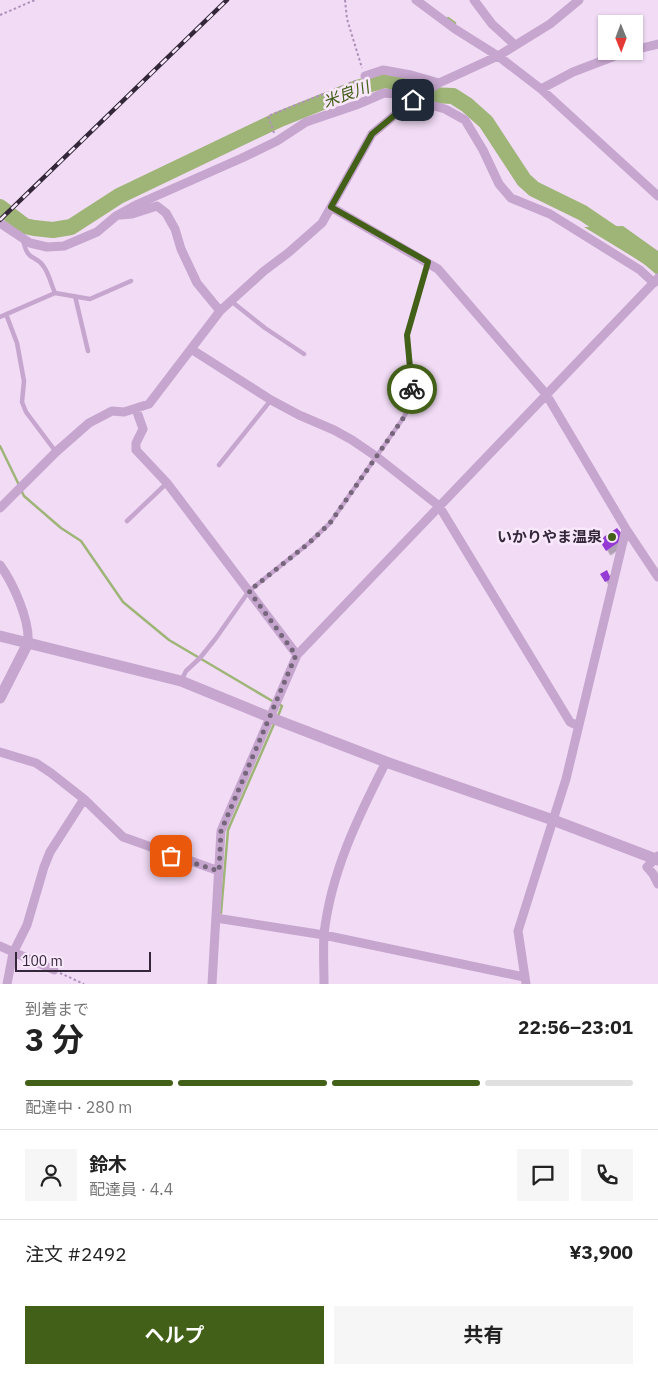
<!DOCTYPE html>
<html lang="ja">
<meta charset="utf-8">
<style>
:root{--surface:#fff;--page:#f6f6f6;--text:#222;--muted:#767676;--line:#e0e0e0;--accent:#436018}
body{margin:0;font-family:"IBM Plex Sans","Noto Sans JP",sans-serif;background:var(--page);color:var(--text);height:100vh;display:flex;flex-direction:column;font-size:19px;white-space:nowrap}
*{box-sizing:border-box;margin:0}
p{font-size:16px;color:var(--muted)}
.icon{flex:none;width:28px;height:28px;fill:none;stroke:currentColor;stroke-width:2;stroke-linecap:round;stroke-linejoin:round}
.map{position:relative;height:984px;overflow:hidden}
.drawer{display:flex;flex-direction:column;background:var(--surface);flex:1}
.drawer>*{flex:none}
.needle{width:32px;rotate:179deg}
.tools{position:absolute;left:598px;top:15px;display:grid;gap:10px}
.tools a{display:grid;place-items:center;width:45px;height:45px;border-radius:0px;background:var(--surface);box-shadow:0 1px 4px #0004;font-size:25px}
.scale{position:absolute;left:15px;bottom:12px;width:136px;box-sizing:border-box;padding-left:5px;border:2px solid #332739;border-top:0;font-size:14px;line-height:18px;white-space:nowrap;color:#332739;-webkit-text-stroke:4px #f9e8fc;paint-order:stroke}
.pin{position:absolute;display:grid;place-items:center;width:42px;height:42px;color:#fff;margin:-21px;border-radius:10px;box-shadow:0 2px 8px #0006}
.courier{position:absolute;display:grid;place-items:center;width:50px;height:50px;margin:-25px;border:4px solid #436018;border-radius:50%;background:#fff;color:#222;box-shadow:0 1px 6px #0007}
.head em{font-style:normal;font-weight:700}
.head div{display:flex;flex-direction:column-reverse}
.head{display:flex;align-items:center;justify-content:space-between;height:85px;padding:0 25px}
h1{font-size:32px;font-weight:700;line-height:38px}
.bar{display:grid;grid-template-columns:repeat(4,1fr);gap:8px 5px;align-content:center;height:60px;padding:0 25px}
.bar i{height:6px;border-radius:4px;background:var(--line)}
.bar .selected{background:var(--accent)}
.bar p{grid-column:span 4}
.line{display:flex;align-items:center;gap:12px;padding:0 25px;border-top:1px solid var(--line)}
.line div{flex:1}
.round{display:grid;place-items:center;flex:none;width:52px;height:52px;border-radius:0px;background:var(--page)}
.button{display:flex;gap:10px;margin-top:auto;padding:10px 25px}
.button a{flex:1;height:58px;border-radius:0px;background:var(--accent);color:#fff;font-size:20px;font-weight:700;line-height:58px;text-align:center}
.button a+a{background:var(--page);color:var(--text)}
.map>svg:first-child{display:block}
.water{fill:#9eb577}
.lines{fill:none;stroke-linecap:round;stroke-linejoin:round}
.stream{stroke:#9eb577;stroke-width:2.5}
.river{stroke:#9eb577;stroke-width:16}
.building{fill:#933ad3;filter:url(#shadow)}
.path{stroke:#b08fba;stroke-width:2;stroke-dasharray:2.5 2.5;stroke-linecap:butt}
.service{stroke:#c6a5ce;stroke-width:4.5}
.minor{stroke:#c6a5ce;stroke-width:9}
.tertiary{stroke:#c6a5ce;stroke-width:11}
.rail-casing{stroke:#332739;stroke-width:4.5}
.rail{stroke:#f9e8fc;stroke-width:2.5;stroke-dasharray:8;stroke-linecap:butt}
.done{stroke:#76667b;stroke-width:5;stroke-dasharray:0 9}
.route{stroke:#436018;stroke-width:6}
.poi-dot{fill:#436018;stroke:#f9e8fc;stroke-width:2}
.labels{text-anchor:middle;stroke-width:5;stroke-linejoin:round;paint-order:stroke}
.poi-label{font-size:15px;font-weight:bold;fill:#332739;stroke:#f9e8fc;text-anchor:end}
.water-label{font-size:16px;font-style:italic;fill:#436018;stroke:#f9e8fc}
</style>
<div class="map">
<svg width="658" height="984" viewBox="0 0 658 984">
<defs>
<filter id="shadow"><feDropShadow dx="4.5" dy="4.5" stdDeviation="0" flood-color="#0004"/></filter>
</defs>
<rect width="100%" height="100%" fill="#f1dbf5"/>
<!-- water -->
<path class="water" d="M623 226 658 251V276L643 263 584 227Z"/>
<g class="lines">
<!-- stream -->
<path class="stream" d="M448 18 455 23
M0 446 19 485
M21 490 24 496 61 528 81 541 123 602 169 640 274 702
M278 716 282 706 279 704
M221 913 228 830 274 724"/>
<!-- river -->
<path class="river" d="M0 207 25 226 34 228 53 230 71 227 119 196 280 119 357 88 385 80 411 86 429 95 453 96 467 105 486 122 524 180 534 189 583 213 658 264"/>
</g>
<!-- building -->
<path class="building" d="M617 528 622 534 619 542 606 551 599 540Z
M607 570 611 579 605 582 600 574Z"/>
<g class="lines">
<!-- path -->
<path class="path" d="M345 0 347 19 362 68
M0 15 35 0
M274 133 268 116 358 80
M60 973 84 984"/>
<!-- service -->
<path class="service" d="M23 239C27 263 36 254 44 267 49 274 51 284 55 293
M75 296 88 351
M231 301 265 328 304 354
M6 314 17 343 24 381 22 402 26 412 56 452
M0 317 55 293 90 299 131 281
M219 465 271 400
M127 521 167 483
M181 681 186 671 200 658 216 638 249 591 309 543 330 523 404 417 412 400 407 335 428 263"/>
<!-- minor -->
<path class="minor" d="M416 0 455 29 498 56 541 89 658 196
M474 0 492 24 515 45
M634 50 658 44
M365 76 383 70 411 75 439 83
M541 89 573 72 628 51
M331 207 438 269 546 394 626 529 566 779 518 931 526 984
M121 215 132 214 157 206 166 213 175 229 181 249 197 283 220 311
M0 223 30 243 47 247 64 246 97 232 116 216 138 204 242 158 277 141 306 122 356 105 384 93 396 94 405 96 413 100 445 109 465 120 483 150 499 184 511 198 550 214 640 270 654 283
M191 349 271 400 299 415 334 430 352 440 377 457 439 506 570 722 578 726
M136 409 143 429 136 443V450L167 483 297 655
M0 508 56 452 89 423 112 411 124 412 149 404 220 311 264 271 288 253 322 223 372 134 413 100 439 83 498 56 550 24 579 0
M626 529 658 577
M0 565C13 583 30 620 28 643
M0 752 36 763 51 773 84 799 123 837 219 871
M658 856 647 867 653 874 658 884
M216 918 324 935 524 977
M0 946 54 970
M7 984 13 953 27 925 44 867 50 852 84 799
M212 984 221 831 297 655 658 278
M324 984C324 968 323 950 324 934 331 872 358 817 386 762"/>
<!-- tertiary -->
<path class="tertiary" d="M0 636 181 681 269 717 386 762 553 820 658 860
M0 698 28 643"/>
<defs>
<path id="rail" d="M0 220 227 0"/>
</defs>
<!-- rail casing -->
<use href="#rail" class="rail-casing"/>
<!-- rail -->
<use href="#rail" class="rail"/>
</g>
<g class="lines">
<!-- done -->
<path class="done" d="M171 856 219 871 221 831 296 655 249 591 309 543 330 523 404 417 412 400V389"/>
<!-- route -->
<path class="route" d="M412 389 407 335 428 262 331 207 372 134 413 100"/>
</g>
<!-- markers -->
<circle class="poi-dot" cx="612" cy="537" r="5"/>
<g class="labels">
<!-- poi labels -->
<g class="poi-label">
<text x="602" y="542">いかりやま温泉</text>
</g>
<!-- water labels -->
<g class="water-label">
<text transform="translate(346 94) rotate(-20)" y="6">米良川</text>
</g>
</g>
</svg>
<div class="tools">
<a><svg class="needle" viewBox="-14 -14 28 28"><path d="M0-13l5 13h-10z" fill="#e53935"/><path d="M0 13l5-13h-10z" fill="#767676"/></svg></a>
</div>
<div class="scale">100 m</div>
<div class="pin" style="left:171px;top:856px;background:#ea580c"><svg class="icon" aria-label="bag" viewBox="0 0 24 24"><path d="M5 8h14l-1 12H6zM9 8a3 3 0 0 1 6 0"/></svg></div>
<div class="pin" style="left:413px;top:100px;background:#1f2937"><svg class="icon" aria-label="home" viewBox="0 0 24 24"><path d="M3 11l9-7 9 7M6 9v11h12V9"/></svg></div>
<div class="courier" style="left:412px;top:389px"><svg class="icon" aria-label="bike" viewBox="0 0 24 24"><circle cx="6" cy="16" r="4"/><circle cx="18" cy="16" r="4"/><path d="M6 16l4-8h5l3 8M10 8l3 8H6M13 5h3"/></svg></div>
</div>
<section class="drawer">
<div class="head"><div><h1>3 分</h1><p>到着まで</p></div><em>22:56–23:01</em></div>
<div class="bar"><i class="selected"></i><i class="selected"></i><i class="selected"></i><i></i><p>配達中 · 280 m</p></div>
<div class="line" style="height:90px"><a class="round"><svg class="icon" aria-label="person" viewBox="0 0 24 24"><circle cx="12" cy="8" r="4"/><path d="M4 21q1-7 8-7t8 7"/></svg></a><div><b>鈴木</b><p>配達員 · 4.4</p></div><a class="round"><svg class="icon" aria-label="chat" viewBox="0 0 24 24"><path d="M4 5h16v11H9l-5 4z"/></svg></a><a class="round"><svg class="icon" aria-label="phone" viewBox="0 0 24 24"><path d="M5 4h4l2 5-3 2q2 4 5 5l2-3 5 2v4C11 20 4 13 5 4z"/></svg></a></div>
<div class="line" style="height:65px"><div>注文 #2492</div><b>¥3,900</b></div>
<div class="button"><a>ヘルプ</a><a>共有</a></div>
</section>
